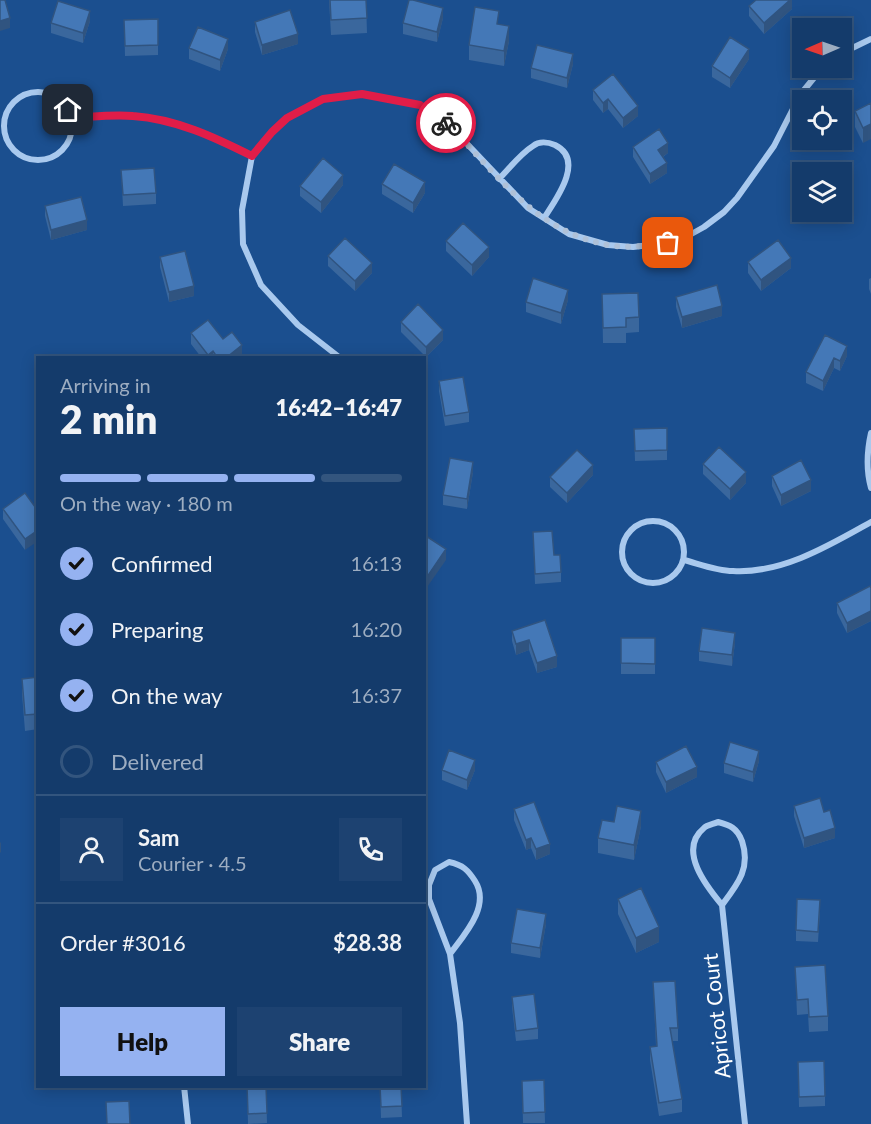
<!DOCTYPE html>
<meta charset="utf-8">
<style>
:root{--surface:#143b6b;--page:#1d4271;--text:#f1f3f6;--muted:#9dadc1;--line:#33557e;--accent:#95b2f1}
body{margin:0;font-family:Lato,sans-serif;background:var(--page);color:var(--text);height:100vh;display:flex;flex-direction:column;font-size:22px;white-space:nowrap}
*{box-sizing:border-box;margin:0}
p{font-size:20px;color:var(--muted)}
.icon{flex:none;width:33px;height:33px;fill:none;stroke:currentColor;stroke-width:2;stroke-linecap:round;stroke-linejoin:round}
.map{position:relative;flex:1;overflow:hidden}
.side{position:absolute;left:36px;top:356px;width:390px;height:732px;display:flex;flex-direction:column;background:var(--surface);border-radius:0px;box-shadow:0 3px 15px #0003,0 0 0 2px var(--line)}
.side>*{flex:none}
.needle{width:39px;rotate:268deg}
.fabs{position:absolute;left:792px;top:18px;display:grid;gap:12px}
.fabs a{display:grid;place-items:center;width:60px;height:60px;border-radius:0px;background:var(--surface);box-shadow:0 3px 15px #0003,0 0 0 2px var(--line);font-size:30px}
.pin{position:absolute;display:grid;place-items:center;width:51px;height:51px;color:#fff;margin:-26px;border-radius:12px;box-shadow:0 3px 9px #0006}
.courier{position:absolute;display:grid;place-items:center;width:60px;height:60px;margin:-30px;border:4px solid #e11d48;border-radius:50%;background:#fff;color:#222;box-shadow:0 2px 8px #0007}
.head em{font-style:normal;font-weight:800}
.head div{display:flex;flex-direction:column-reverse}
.head{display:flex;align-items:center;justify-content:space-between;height:102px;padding:0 24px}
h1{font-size:39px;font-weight:800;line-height:45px}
.bar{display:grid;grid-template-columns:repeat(4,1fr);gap:9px 6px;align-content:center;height:72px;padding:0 24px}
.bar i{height:8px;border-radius:4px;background:var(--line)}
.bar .selected{background:var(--accent)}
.bar p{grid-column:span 4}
.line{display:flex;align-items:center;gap:15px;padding:0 24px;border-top:2px solid var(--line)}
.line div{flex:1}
.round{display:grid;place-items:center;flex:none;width:63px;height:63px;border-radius:0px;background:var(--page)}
ol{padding:0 24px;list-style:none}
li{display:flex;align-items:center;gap:18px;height:66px}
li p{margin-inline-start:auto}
li .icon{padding:6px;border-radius:50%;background:var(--accent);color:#111;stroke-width:4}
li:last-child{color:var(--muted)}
li i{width:33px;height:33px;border:3px solid var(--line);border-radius:50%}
.cta{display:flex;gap:12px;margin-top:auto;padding:12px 24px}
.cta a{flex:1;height:69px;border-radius:0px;background:var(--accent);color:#111;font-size:24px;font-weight:800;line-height:69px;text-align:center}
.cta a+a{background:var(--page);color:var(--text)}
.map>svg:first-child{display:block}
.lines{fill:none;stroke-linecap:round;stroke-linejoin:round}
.street{stroke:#a9c9ee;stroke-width:6}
.wall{fill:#3a679d}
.shaded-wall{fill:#305480}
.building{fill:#4478b7;stroke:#305480;stroke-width:1.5}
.done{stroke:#afc1d8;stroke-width:6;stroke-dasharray:0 10.8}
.route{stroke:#e11d48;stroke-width:8}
.labels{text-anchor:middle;stroke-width:6;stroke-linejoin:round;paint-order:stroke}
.street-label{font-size:21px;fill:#fff;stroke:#1b4f8f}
</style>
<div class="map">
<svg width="871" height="1124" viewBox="0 0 871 1124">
<rect width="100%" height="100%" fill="#1b4f8f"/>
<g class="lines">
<!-- street -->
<path class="street" d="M842 53 871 39
M4 126a34 34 0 1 1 68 0a34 34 0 1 1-68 0Z
M72 118C91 117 113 114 133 116 176 119 214 137 252 156
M499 179C510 168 520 154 533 146 539 141 548 142 555 145 586 160 555 201 544 218
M339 357 298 325 261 285 243 244 242 210 252 156 272 132 287 118 323 99 362 94 420 105 453 129 528 208 569 234 608 245 633 247 667 243 686 237 704 227 724 212 737 198 774 146 800 95 822 68
M871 433C867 451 866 470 871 488
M622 552a31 31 0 1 1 62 0a31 31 0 1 1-62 0Z
M684 560C699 564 717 571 733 571 782 574 830 545 871 522
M718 822C730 825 737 828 742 841 751 868 738 884 722 905 707 887 677 850 704 828 707 825 714 824 718 822Z
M449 862C463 865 468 870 475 881 491 906 464 935 450 954L429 899V885L435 870Z
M722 905 745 1124
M450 954 460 1023 467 1124
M184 1086 188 1124"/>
</g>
<!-- wall -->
<path class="wall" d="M329 0H366L367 33 331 35Z
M792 0V9L764 34 749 16V6Z
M443 18 437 42 403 34V23Z
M158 19V55L125 56 124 20Z
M90 21 83 43 51 33V23Z
M255 22 298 44 262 55 255 32Z
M499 24 509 41 504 66 469 60V45Z
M189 48 228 49 220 71 189 59Z
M749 59 730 88 712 77V66Z
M573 64 567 88 531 78V68Z
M593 90 638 116 623 128 608 109 603 113 593 100Z
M871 103 863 143 855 127V111Z
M633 147 668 153 663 157 667 173 650 184 633 157Z
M121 170 156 193V204L123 206Z
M382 184 425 193 413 213 382 194Z
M343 185 321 213 300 196V186Z
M45 206 87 230 51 240 45 216Z
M821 212H837L833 219Z
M446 241 489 257 472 276 446 251Z
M328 256 372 273 355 291 328 266Z
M160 257 194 296 169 302 160 267Z
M748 262 791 268 761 291 748 273Z
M871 278V294L869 289V279Z
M602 294 639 317V332L626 333V343H603Z
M676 297 722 316 682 328 676 307Z
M568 300 561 324 526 312V302Z
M401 322 443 340 426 357 401 332Z
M191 333 242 355 240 357H201L191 344Z
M825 335 847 356 840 371 834 368 823 391 806 383V372Z
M439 381 469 412V422L445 426 439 391Z
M667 428V460L635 461 634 429Z
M703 464 746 483 730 500 703 474Z
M473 472 467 509 443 505V495Z
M593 475 567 503 550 487V477Z
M772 476 811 491 781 506 772 486Z
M25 493V550L3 519V509Z
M533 532 554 555 561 572V582L535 584Z
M871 588V621L847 633 837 613V603Z
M512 631 557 656V667L537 673 529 650 516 655 512 641Z
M621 638H655V674H621Z
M735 643 732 666 699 661V651Z
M38 677V729L25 731 22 694V679Z
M759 761 753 782 724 773V763Z
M656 762 697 777 666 793 656 772Z
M442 770H475L467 790 442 780Z
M794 806 824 812 835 838 804 848 794 816Z
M514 809 550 854 536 860 531 848 526 850 514 820Z
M614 822 641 826 634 860 598 853V838Z
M618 899 659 942 636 953 618 914Z
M820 910 818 942 796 941V930Z
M546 924 540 958 511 953V943Z
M795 967 828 1016V1031L809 1032 808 1014 797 1015Z
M653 982 678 1028V1041H672L682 1099V1112L659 1116 650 1060V1047L656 1046Z
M512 997 538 1028V1039L516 1041 512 1007Z
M798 1062 825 1096V1106L799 1107Z
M544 1080 545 1123H523L522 1081Z
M247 1086H266L267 1123 248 1124Z
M380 1086H401L402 1117 381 1118Z"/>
<!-- shaded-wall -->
<path class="shaded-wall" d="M790 0H792V9L764 34V23Z
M443 8V18L437 42V32Z
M90 11V21L83 43V33Z
M10 18V28L0 31V21Z
M509 26V41L504 66V51Z
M298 34V44L262 55V45Z
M228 39V49L220 71V60Z
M749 49V59L730 88V78Z
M573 54V64L567 88V78Z
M608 99V109L603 113V103Z
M638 106V116L623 128V118Z
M871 124V139L863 143V128Z
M668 143V153L658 160V150Z
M667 163V173L650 184V174Z
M343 175V185L321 213V202Z
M850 179V189L842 203V193Z
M425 182V193L413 213V203Z
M833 212H837L833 219Z
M87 220V230L51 240V230Z
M489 247V257L472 276V265Z
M791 258V268L761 291V280Z
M372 263V273L355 291V281Z
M194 286V296L169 302V292Z
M568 290V300L561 324V313Z
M722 306V316L682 328V317Z
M443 330V340L426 357V347Z
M242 345V355L240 357H227Z
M847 346V356L840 371V361Z
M213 351V357H208V355Z
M834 358V368L823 391V381Z
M473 462V472L467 509V499Z
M593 465V475L567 503V493Z
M746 472V483L730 500V489Z
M811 480V491L781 506V495Z
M38 530V541L25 550V539Z
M446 549V560L425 590V580Z
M871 611V621L847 633V623Z
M735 633V643L732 666V655Z
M529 640V650L516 655V644Z
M557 656V667L537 673V663Z
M759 751V761L753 782V772Z
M475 760V770L467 790V780Z
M697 767V777L666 793V782Z
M641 811V826L634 860V845Z
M835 828V838L804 848V838Z
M531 838V848L526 850V840Z
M1 842V852L0 853V843Z
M550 844V854L536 860V849Z
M546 914V924L540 958V948Z
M659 927V942L636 953V938Z"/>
<!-- building -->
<path class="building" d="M0 0H5L10 18 0 21Z
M330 0H366L367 18 331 20Z
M409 0H413L443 8 437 32 403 23Z
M756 0H790L764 23 749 6Z
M58 1 90 11 83 33 51 23Z
M475 7 499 11 497 24 509 26 504 51 469 45Z
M290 10 298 34 262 45 255 22Z
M158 19V45L125 46 124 20Z
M198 27 228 39 220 60 189 48Z
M730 37 749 49 730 78 712 66Z
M537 45 573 54 567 78 531 68Z
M613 74 638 106 623 118 608 99 603 103 593 90Z
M871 103V124L863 128 855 111Z
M659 129 668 143 658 150 667 163 650 174 633 147Z
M323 158 343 175 321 202 300 186Z
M394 164 425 182 413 203 382 184Z
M828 167 838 172H824Z
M154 168 156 193 123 195 121 170Z
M842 174 850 179 842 193Z
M81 197 87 220 51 230 45 206Z
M463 223 489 247 472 265 446 241Z
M345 238 372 263 355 281 328 256Z
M778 240 791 258 761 280 748 262Z
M185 251 194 286 169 292 160 257Z
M533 278 568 290 561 313 526 302Z
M717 285 722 306 682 317 676 297Z
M638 293 639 317 626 318V327L603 328 602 294Z
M418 304 443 330 426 347 401 322Z
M208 320 223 339 232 332 242 345 227 357H217L213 351 208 355 191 333Z
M825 335 847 346 840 361 834 358 823 381 806 372Z
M463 377 469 412 445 416 439 381Z
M667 428V450L635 451 634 429Z
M719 447 746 472 730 489 703 464Z
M577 450 593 465 567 493 550 477Z
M450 458 473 462 467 499 443 495Z
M801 460 811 480 781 495 772 476Z
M25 493 38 511V530L25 539 3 509Z
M552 531 554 555H560L561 572 535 574 533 532Z
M426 536 446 549 425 580 424 579V537Z
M870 586 871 588V611L847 623 837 603Z
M545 620 557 656 537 663 529 640 516 644 512 631Z
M702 628 735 633 732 655 699 651Z
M621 638H655V664L621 663Z
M38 677V714L25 715 22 679Z
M730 742 759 751 753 772 724 763Z
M686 746 697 767 666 782 656 762Z
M449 750 475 760 467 780 442 770Z
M820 798 824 812 830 810 835 828 804 838 794 806Z
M534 802 550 844 536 849 531 838 526 840 514 809Z
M617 806 641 811 634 845 598 838 602 820 614 822Z
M641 888 659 927 636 938 618 899Z
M797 899 820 900 818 932 796 930Z
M517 909 546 914 540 948 511 943Z
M825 965 828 1016 809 1017 808 999 797 1000 795 967Z
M675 981 678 1028H670L682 1099 659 1103 650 1047 657 1046 653 982Z
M534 994 538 1028 516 1031 512 997Z
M824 1061 825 1096 799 1097 798 1062Z
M544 1080 545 1112 523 1113 522 1081Z
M247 1086H266L267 1113 248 1114Z
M380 1086H401L402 1106 381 1107Z
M129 1101 130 1124H107L106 1102Z"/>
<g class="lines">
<!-- done -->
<path class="done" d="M446 123 453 129C499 178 538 232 608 245 628 249 648 245 668 243"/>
<!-- route -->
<path class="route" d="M68 110 72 118C92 117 113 114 133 116 176 119 214 137 252 156L272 132 287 118 323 99 362 94 420 105 446 123"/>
</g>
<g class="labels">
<!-- street labels -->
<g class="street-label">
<text transform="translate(717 1016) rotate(-96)" y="7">Apricot Court</text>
</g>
</g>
</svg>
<div class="fabs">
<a><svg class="needle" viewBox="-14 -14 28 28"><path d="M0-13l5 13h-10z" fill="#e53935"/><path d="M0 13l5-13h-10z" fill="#9dadc1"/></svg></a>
<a><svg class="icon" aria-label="locate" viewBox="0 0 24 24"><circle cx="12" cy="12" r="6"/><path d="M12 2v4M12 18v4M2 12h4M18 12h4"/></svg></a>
<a><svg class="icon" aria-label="layers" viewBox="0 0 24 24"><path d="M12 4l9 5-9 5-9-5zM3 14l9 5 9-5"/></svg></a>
</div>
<div class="pin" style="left:668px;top:243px;background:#ea580c"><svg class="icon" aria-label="bag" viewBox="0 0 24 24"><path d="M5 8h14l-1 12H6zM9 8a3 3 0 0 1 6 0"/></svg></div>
<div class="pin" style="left:68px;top:110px;background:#1f2937"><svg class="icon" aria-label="home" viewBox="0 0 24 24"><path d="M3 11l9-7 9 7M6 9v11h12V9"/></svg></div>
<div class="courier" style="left:446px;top:123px"><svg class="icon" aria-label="bike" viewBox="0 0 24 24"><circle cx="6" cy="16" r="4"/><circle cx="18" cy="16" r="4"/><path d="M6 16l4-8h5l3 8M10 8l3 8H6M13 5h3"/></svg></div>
<section class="side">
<div class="head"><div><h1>2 min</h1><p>Arriving in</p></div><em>16:42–16:47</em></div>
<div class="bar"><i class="selected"></i><i class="selected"></i><i class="selected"></i><i></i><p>On the way · 180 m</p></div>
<ol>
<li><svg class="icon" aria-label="check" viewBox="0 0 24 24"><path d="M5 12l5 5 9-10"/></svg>Confirmed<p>16:13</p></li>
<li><svg class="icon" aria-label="check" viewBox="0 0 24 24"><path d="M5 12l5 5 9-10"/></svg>Preparing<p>16:20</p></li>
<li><svg class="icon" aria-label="check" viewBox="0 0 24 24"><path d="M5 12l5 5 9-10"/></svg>On the way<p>16:37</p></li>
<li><i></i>Delivered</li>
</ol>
<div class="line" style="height:108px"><a class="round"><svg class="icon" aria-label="person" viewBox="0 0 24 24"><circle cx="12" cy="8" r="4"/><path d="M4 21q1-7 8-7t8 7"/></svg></a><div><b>Sam</b><p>Courier · 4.5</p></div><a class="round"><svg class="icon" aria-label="phone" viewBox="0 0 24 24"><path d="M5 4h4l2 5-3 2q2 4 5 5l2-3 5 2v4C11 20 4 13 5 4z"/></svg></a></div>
<div class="line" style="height:78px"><div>Order #3016</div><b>$28.38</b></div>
<div class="cta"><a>Help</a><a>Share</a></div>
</section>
</div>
